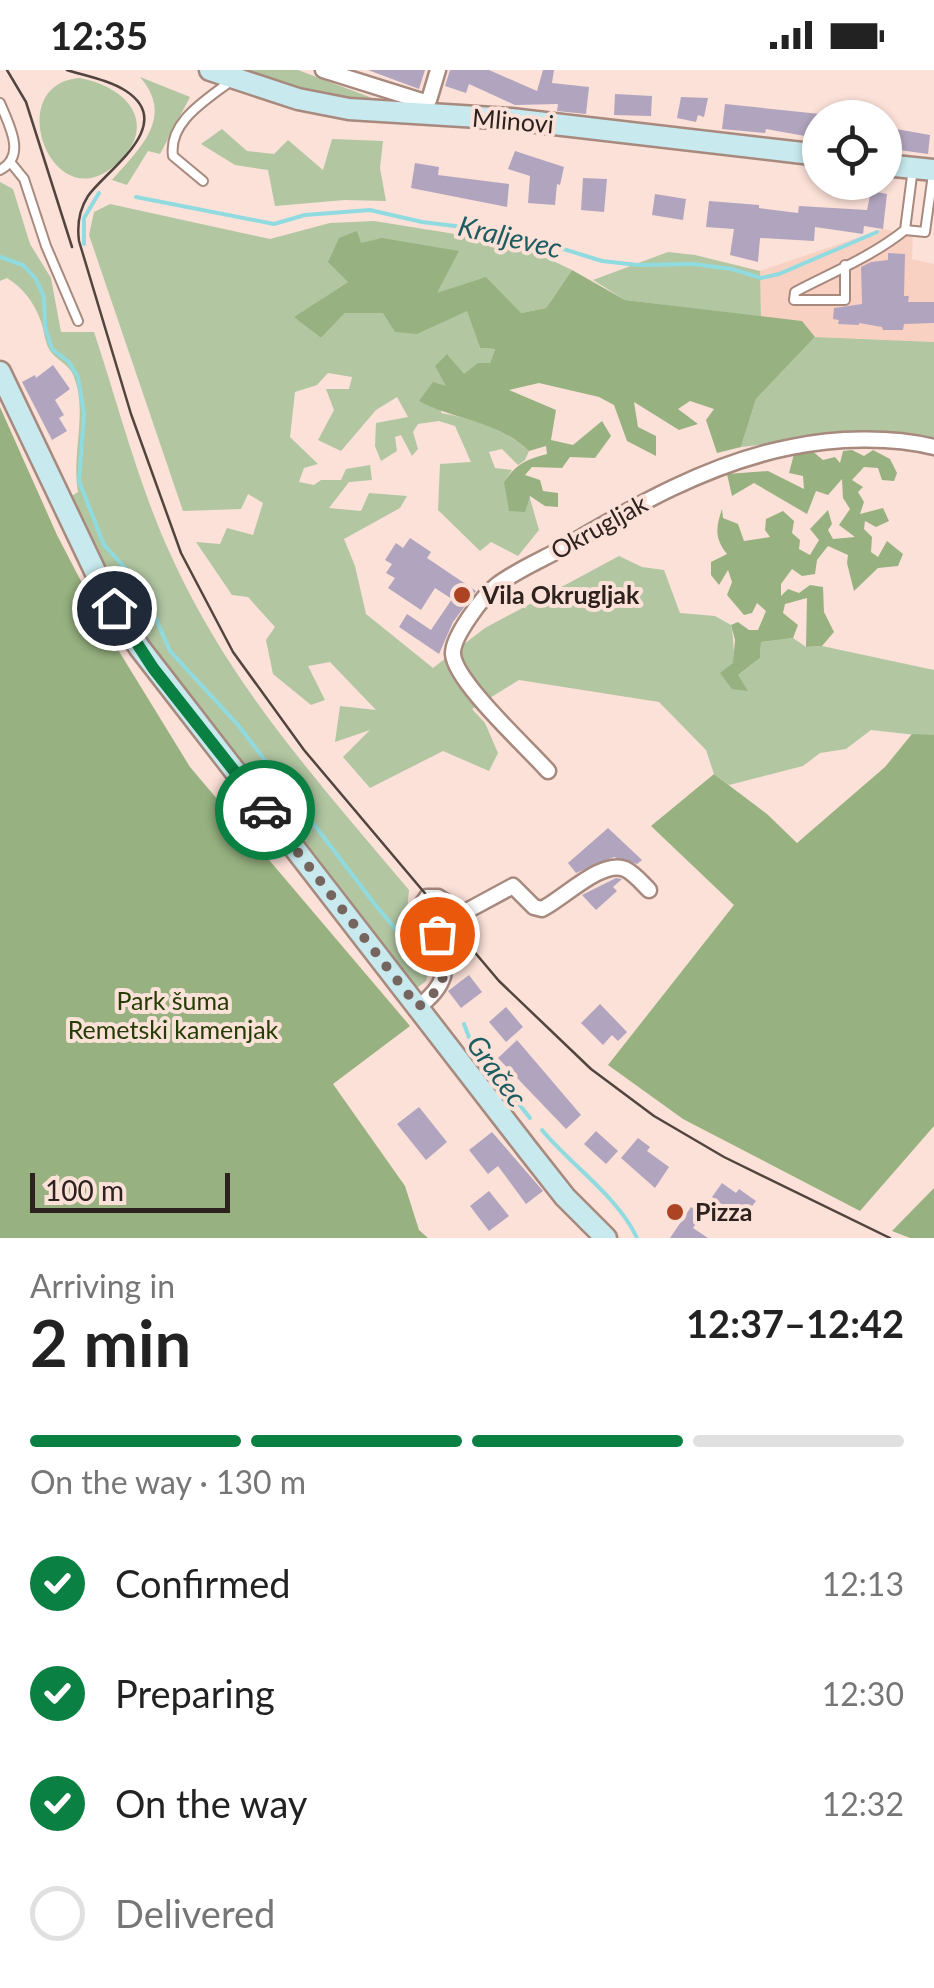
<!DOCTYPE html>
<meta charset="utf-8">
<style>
:root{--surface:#fff;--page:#f2f2f2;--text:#222;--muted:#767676;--line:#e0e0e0;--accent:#0b8043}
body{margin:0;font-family:Lato,sans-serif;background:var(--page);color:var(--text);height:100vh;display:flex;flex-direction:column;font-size:38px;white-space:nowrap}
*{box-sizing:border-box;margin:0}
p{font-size:32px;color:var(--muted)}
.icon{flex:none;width:55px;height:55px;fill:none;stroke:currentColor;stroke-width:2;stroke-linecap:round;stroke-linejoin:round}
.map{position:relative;height:1168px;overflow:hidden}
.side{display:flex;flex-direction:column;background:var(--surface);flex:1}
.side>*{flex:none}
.fabs{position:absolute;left:802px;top:30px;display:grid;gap:20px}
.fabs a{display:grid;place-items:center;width:100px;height:100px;border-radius:50%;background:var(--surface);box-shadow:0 2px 8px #0004;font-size:50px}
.scale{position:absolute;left:30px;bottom:25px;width:200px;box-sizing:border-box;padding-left:10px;border:5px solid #2e221e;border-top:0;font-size:28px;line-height:35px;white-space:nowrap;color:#2e221e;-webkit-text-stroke:8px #fbe1d8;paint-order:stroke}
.pin{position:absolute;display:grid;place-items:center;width:85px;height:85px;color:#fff;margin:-42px;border:5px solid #fff;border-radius:50%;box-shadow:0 2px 10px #0007}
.courier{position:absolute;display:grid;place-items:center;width:100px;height:100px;margin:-50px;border:8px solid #0b8043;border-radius:50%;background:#fff;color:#222;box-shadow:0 2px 12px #0007}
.headline em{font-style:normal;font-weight:700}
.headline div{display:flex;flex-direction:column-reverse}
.headline{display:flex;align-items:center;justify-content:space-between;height:170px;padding:0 30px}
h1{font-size:65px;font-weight:700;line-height:75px}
.bar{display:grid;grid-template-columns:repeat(4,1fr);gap:15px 10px;align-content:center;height:120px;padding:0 30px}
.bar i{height:12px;border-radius:8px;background:var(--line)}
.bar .current{background:var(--accent)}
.bar p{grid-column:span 4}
ol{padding:0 30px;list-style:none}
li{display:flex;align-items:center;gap:30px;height:110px}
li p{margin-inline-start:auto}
li .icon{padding:10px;border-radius:50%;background:var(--accent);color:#fff;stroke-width:4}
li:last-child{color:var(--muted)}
li i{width:55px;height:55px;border:5px solid var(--line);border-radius:50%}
.status{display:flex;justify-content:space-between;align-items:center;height:70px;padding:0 50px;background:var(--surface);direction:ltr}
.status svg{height:28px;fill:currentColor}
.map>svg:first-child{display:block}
.built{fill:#f9d1c3}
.green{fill:#b2c6a2}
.forest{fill:#97b280}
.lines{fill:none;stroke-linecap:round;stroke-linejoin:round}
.stream{stroke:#90dbe0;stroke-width:4}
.building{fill:#b1a4be}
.service-casing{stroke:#a7897e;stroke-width:12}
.minor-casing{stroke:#a7897e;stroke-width:19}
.secondary-casing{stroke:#a7897e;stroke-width:25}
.service{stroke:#fff;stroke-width:8}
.minor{stroke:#fff;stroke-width:14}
.secondary{stroke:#c8e9ed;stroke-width:20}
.tram{stroke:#52443f;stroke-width:2.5}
.done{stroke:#76655f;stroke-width:10;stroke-dasharray:0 18}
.route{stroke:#0b8043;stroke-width:12}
.poi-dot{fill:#ac4423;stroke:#fbe1d8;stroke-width:4}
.labels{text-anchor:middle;stroke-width:8;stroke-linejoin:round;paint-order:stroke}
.street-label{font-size:25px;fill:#2e221e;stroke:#fbe1d8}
.poi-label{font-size:25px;font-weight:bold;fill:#2e221e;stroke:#fbe1d8;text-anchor:start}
.park-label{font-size:25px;fill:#253d05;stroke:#fbe1d8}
.water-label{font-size:28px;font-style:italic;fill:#1d5c60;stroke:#fbe1d8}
</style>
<div class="status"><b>12:35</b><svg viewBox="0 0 49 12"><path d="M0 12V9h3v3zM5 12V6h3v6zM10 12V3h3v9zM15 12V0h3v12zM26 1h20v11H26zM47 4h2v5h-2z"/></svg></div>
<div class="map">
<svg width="934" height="1168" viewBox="0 0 934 1168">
<rect width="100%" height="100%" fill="#fbe1d8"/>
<!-- built -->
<path class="built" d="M883 159 913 165 912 189 934 194V272L815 267 802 251 761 247 760 201Z"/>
<!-- green -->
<path class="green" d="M226 0H298L388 34 304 25Z
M140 7 190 27 160 84 148 81 127 115 112 110C140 78 175 47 140 7Z
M79 8C130 17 161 57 113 97 51 148 2 15 79 8Z
M222 59 247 81 274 84 288 70 323 100 332 69 383 71 380 98 386 131 345 130 275 136 268 100 235 95 201 74Z
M0 112 13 119 30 174 51 208 61 262H94C119 337 140 421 174 492 233 619 320 714 409 820L407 843 431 895 426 911 417 918 156 581 125 534 72 426 78 422C71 384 88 344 74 307 70 294 55 290 49 279 44 269 44 258 40 249 34 232 22 217 7 208L0 211Z
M110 134 270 169 330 153 374 151 518 174 572 200 546 238 521 243 436 224 458 182 348 212 295 247 321 268 345 243 467 240 480 278 495 279 490 293 464 305 448 285 447 317 441 343C473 349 505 359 529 381L525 390 518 395 502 379 489 382 495 398 512 400 504 412 529 425 539 460 518 486 491 472 480 481 438 440 440 394 471 392 455 356 439 351 418 354 413 362 418 379 412 386 401 365 395 367 397 381 381 391 375 376 376 353 408 347 397 327 376 340 341 381 318 370 334 340 326 319H349L352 307 328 303 317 315 295 322 290 367 318 394 304 398 299 412 314 415 321 410H341L346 399 370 395 372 410 349 412 329 438 361 441 369 423 407 426 400 438 344 469 355 496 366 544 433 598 485 558 619 486 642 497 664 500 680 543 715 546 731 555C735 572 732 588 738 605L760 588 761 572 793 568 806 577 822 576 934 600V667L871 660 846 679 820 683 803 696 729 715 714 704 706 680 659 632 519 610 472 639 485 653 498 683 489 701 443 681 370 718 343 687 370 660 335 672 340 636 376 640 330 592 308 596 325 630 311 635 273 604 266 570 275 557 248 527 232 525 196 472 220 474 227 458 253 465 263 433 248 424 241 439 183 441 89 165 94 142Z
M668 182 695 185 760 201 761 247 625 230 593 210Z
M815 267 934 272V372L852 365 741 377 756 329Z"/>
<!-- forest -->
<path class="forest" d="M357 161 361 173 382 168 459 181 437 223 486 207 521 243 546 238 572 200 625 230 802 251 815 267 756 329 741 377 717 383 706 350 714 339 690 331 678 339 698 354 679 360 634 332 638 357 656 366V386L627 371 614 335 599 327 539 313 509 320 556 340 551 370 573 375 602 351 611 366 595 388 570 387 562 398 532 397 525 405 540 410 543 421 558 423V437L545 436 530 426 525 442 509 441 504 412C516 394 527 389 547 384L546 376 529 381C496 350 457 351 419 331L433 312 446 316 435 296 447 284 464 304 478 293H490L495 279 480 278 467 241 417 264 395 262 383 243H345L321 268 294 247 348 212 328 192 339 168Z
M0 337 57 465 109 565 190 697 410 956 333 1014 405 1116 419 1160 428 1168H0Z
M811 380 823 390 835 387 840 393 843 381 852 380 864 386 873 380 890 389 897 403 894 411 882 410 878 398 864 397 852 410 863 417 858 422 864 432 860 444 883 438 889 451 876 457 865 451 864 459 872 467 871 482 878 487 887 471 903 484 898 496 878 498 854 521 847 493 848 485 828 476 817 490 815 504 802 506 792 499 781 514V526L788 519 799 523 810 515 823 517 824 542 834 562 822 576 806 577 807 528 785 534 783 543 798 555 793 568 761 572 760 588 738 605 748 621 732 619 720 603 733 593 735 570 731 555 738 552 749 560H758L766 541 757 533 752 543 744 545 727 525 732 512 728 500 719 515 711 505V492L727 484C714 468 716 457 722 439L723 448 738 454 744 471 770 467 765 460 766 449 783 441 794 451 792 463 800 470 799 479 810 485 819 470 810 459 828 440 832 454 828 460 833 469 855 467 839 455 850 439 843 428 842 409 828 425 816 421 807 444 754 413 732 426 727 404 768 401 804 419 803 406 789 403 794 384Z
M912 664 934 665V1056L860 1141 683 1049 608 995 734 835 651 756 714 704 767 744 797 773 885 697Z
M934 1118V1168H910L892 1161Z"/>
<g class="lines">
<!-- stream -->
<path class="stream" d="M136 127 274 154 305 145 370 140 422 152 512 163 602 191 638 195 693 194 732 199 761 208 779 204 877 162
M84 174V148L99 123
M0 187 23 195 36 209 44 227 45 257 52 279 69 292 78 307 84 344 79 411 104 475 141 515 170 581 238 655 377 837 432 902
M464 954 472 975 530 1048
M542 1060C571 1095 619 1128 637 1168"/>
</g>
<!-- building -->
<path class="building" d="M368 0H425L419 19Z
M450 0H489L537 21 543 0H554L552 13 589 17 586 44 557 41 558 34 515 35 469 14 466 23 445 16Z
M615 24 652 26 651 46 614 45Z
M681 27 708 28 704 47 698 45 696 52 677 48Z
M725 34 820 44V64L806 62 805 66 766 59 765 63 722 59Z
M885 57 930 65 928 84 885 78Z
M515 81 564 97 560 115 557 114 555 135 528 133 530 106 508 99Z
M415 93 439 97 438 105 509 114 507 137 411 118Z
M583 108 607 109 604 142 581 140Z
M871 121 887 124 883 159 864 156 863 164 815 157 814 171 760 168 758 192 730 185 734 159 706 157 709 131 759 135V138L798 143 799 136 867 140Z
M655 124 686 129 683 150 652 145Z
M888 183 905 184 904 226H909L908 232H934V253L904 254 903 260H883L882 257 859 253V255L838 254 839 250 833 249 834 238 862 234 861 197 871 192 888 190Z
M53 295 70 319 55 330 64 345 59 348 67 361 52 370 22 312 35 305 36 308Z
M410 468 431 482 427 488 476 521 453 552 439 584 399 557 407 544 431 560 452 529 435 518 421 540 388 518 395 508 386 503 392 494 385 490 396 473 403 478Z
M608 758 642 790 637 794 614 787 576 803 568 793Z
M616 808 622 809 613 817 617 821 596 840 582 825Z
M469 905 482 922 461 938 448 921Z
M600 934 627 962 618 971 612 965 603 975 581 953Z
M506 937 523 957 506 972 489 952Z
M517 970 581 1045 566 1059 498 988Z
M419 1037 447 1072 426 1090 397 1054Z
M596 1061 618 1081 606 1094 584 1074Z
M492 1062 543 1121 526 1134 498 1096 488 1104 469 1080Z
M638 1068 650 1077 647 1081 669 1097 655 1118 621 1088Z
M722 1113 736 1123 739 1119 756 1131 742 1149 712 1127Z
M489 1121 509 1146 489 1161 470 1136Z
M691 1137 702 1144 693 1158 708 1168H670Z"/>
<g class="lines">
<defs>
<path id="service" d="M0 33C9 55 27 86 0 100
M11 93 24 109 46 176 78 251
M913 98 905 160 925 162 933 104
M203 111 173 86C168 51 208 29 232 10
M845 195V230H794L795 222C833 202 871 187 905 160"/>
<path id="minor" d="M323 0 425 32 429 30 438 0
M548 701C527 677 455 612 453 584 452 567 483 526 497 515 517 500 541 490 563 478 634 436 709 393 791 377 835 368 890 366 934 377
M418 937C444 918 452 898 438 866 434 856 424 848 418 840L427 827H438L463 843 513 816 534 837 542 839C563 829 602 789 625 799 634 803 642 813 649 820"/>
<path id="secondary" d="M210 0 298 29 349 39 511 49 820 85
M885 95 934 100
M0 302 105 522 139 577 528 1080 565 1127 606 1168"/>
</defs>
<!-- service casing -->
<use href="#service" class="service-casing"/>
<!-- minor casing -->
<use href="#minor" class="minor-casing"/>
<!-- secondary casing -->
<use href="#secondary" class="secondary-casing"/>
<!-- service -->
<use href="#service" class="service"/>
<!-- minor -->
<use href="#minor" class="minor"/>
<!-- secondary -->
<use href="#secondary" class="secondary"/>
<!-- tram -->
<path class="tram" d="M7 0 26 32 72 177
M67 0C86 6 109 10 126 21 178 55 105 101 88 126 79 140 77 156 79 171L131 344 181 483 233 582 304 680 499 911 591 999 654 1046 724 1087 890 1168"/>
</g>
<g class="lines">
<!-- done -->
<path class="done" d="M265 740 418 937C449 914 448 900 437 864"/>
<!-- route -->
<path class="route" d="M114 538 153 598 265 740"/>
</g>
<!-- markers -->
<g class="poi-dot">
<circle cx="462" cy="525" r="10"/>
<circle cx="675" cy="1142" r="10"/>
</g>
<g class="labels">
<!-- street labels -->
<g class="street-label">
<text transform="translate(513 51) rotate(5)" y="9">Mlinovi</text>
<text transform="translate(599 457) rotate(-29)" y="9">Okrugljak</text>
</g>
<!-- poi labels -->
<g class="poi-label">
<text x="482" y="534">Vila Okrugljak</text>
<text x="695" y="1151">Pizza</text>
</g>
<!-- park labels -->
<g class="park-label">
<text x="173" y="940">Park šuma<tspan x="173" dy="29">Remetski kamenjak</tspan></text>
</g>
<!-- water labels -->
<g class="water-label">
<text transform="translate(510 167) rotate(13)" y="10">Kraljevec</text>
<text transform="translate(497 1001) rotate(54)" y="10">Gračec</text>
</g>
</g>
</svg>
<div class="fabs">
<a><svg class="icon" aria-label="locate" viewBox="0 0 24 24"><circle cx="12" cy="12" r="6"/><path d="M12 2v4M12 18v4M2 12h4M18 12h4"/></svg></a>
</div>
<div class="scale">100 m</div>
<div class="pin" style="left:437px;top:864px;background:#ea580c"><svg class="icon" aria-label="bag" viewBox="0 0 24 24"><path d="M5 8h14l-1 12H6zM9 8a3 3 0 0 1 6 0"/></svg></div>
<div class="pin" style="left:114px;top:538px;background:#1f2937"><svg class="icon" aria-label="home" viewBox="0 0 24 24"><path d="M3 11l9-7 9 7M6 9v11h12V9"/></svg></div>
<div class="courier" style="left:265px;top:740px"><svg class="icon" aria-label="car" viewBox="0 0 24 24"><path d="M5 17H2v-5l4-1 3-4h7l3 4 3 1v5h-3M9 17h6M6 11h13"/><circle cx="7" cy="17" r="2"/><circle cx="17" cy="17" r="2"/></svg></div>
</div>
<section class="side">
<div class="headline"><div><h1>2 min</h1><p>Arriving in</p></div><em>12:37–12:42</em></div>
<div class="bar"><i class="current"></i><i class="current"></i><i class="current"></i><i></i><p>On the way · 130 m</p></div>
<ol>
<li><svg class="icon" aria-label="check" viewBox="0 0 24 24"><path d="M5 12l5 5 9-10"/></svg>Confirmed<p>12:13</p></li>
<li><svg class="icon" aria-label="check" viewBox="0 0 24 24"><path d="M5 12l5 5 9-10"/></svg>Preparing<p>12:30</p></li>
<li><svg class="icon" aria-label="check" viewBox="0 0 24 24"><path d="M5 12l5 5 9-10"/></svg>On the way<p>12:32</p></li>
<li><i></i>Delivered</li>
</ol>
</section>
